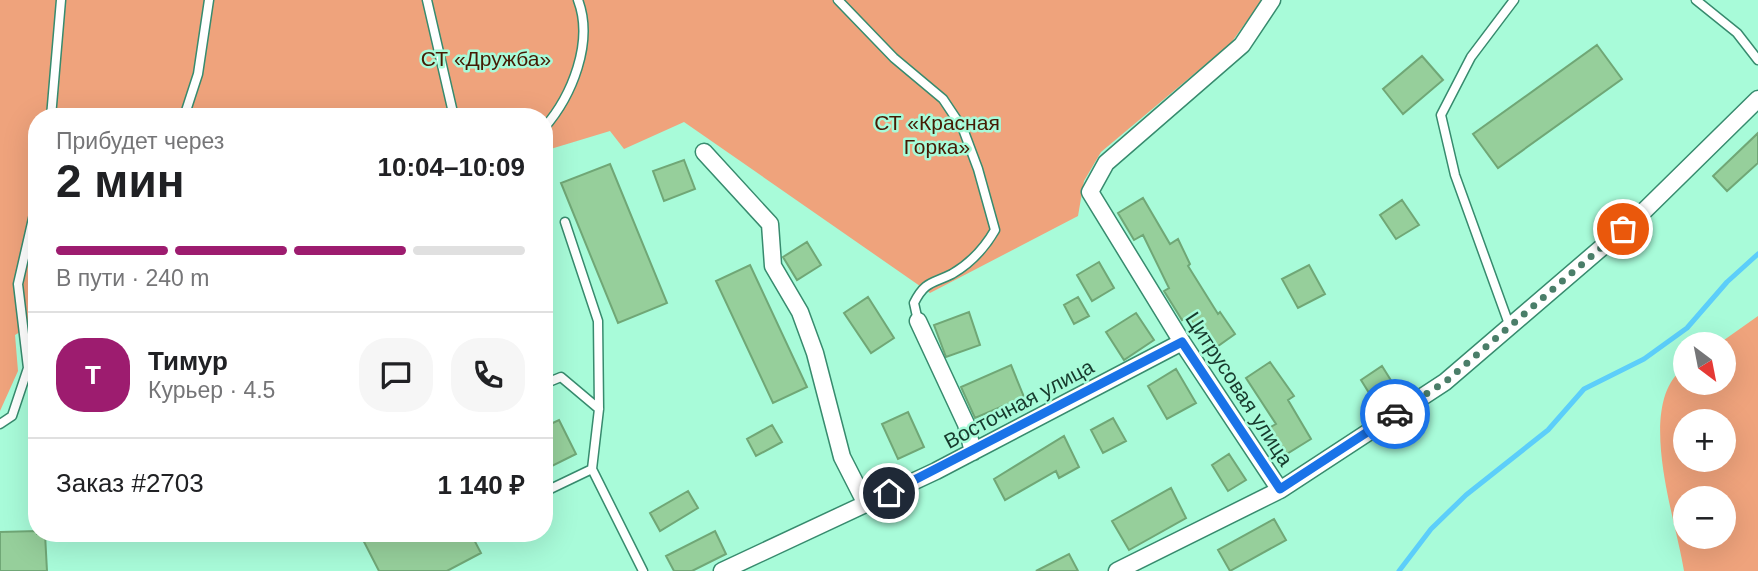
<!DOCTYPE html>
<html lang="ru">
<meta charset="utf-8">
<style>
:root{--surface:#fff;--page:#f6f6f6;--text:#202124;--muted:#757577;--line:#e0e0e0;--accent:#9d1c6f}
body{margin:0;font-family:Helvetica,sans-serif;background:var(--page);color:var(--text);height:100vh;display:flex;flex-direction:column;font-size:26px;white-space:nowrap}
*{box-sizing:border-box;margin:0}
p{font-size:23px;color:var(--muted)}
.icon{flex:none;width:38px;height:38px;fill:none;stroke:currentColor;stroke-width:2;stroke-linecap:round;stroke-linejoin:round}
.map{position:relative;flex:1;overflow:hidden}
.sheet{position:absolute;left:28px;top:108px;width:525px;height:434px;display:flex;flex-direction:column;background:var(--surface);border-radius:28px;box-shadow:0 7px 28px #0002}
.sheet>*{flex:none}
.needle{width:46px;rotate:148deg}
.fabs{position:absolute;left:1673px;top:332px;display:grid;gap:14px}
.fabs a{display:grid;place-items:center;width:63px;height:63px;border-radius:50%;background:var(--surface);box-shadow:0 7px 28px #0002;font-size:35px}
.pin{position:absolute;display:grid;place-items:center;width:60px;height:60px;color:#fff;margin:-30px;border:4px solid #fff;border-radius:50%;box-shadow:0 2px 7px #0007}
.courier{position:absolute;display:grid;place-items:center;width:70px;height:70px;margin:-35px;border:5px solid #1a73e8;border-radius:50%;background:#fff;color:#222;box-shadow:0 2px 9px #0007}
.headline em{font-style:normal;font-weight:600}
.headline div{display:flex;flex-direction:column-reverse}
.headline{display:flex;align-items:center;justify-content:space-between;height:119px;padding:0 28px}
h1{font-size:46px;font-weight:600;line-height:52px}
.bar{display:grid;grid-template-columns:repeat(4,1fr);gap:10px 7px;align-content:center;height:84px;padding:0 28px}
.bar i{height:9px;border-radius:5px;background:var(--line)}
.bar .on{background:var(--accent)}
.bar p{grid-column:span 4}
.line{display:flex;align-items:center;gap:18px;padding:0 28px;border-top:2px solid var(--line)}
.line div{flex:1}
.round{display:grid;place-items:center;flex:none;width:74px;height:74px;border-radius:28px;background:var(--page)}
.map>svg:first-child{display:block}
.green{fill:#efa37c;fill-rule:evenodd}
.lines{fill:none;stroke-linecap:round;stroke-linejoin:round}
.stream{stroke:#5ccefa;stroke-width:5}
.building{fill:#96cf9b;stroke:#70a776;stroke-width:2}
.service-casing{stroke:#378b6e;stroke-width:11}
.minor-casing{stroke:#378b6e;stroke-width:19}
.service{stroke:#fff;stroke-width:8}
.minor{stroke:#fff;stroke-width:16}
.done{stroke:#4a7e69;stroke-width:7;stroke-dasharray:0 12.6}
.route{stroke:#1a73e8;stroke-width:9}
.labels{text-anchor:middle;stroke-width:5;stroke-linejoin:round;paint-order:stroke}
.park-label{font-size:21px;fill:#451b04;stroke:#a8fbd9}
.street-label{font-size:21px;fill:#173a2d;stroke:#a8fbd9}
</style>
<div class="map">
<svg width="1758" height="571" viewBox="0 0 1758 571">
<rect width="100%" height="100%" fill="#a8fbd9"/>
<!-- green -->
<path class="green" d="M0 0H1262L1231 43 1101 152 1084 181 1078 216 930 293 684 122 624 149 610 131 544 151V117H37V322L15 335 18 371 0 411Z
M1758 316V571H1684C1676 519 1634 403 1685 367V383H1724V345H1717ZM1685 422H1724V460H1685ZM1685 499H1724V537H1685Z"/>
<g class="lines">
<!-- stream -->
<path class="stream" d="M1399 571 1431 529 1466 495 1548 430 1584 389 1644 359 1687 328 1727 282 1758 254"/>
</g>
<!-- building -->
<path class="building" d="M1597 45 1622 79 1498 168 1473 134Z
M1422 56 1443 80 1403 114 1383 89Z
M1758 133V163L1727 191 1713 176Z
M684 160 695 189 664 201 653 171Z
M610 164 667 303 618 323 561 183Z
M1143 198 1170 244 1178 239 1190 264 1188 266 1218 314 1220 312 1235 334 1211 351 1188 316 1182 320 1164 291 1169 288 1143 235 1134 240 1118 213Z
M1402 200 1419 225 1396 239 1380 215Z
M807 242 821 265 797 280 783 257Z
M1099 262 1114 288 1092 301 1077 275Z
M750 265 807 387 773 403 716 281Z
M1309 265 1325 294 1298 308 1282 279Z
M868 297 894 338 871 353 844 313Z
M1078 297 1089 316 1074 324 1064 305Z
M969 312 980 345 946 357 934 325Z
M1136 313 1154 340 1124 360 1106 332Z
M1270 362 1294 396 1288 400 1311 439 1285 455 1269 428 1276 424 1246 378Z
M1011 365 1024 397 975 418 961 387Z
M1382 366 1397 390 1376 404 1361 380Z
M1176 369 1196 403 1167 419 1148 386Z
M908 412 924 447 898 459 882 424Z
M1113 418 1126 441 1103 453 1091 430Z
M559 420 576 454 544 470V427Z
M772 425 782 442 756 456 747 439Z
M1064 436 1079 467 1059 478 1056 471 1005 500 994 479Z
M1229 454 1246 480 1228 491 1212 465Z
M1171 488 1186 518 1129 550 1112 521Z
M688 491 698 508 660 531 650 513Z
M1274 519 1286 540 1230 571 1218 550Z
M37 531V534H45L47 571H0V532Z
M715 531 726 554 692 571H674L666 556Z
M360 534H471L481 553 447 571H379Z
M1069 554 1078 571H1036Z"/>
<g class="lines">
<defs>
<path id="service" d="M427 0 454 117
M838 0 894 58 943 99 963 129 978 169 995 230C984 249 971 263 952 274 932 284 925 281 914 303L918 321
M1696 0 1737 33 1758 60
M51 117 61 0
M184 117 198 74 209 0
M544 128C572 96 594 42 578 0
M565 222 598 321 599 409 592 469
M1510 327 1455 175 1441 115 1471 57 1514 0
M544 384 561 377 599 409
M0 424 12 416 28 368 18 284 37 201
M544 492 592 469 643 571"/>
<path id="minor" d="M704 152 770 224 773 266 800 312 815 353 842 457 866 504
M918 321 966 424 973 452
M1280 490 1445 382 1642 213 1758 99
M722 571 936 471 1182 342
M1117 571 1280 490 1182 342 1090 192 1106 163 1242 45 1272 0"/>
</defs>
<!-- service casing -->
<use href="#service" class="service-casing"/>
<!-- minor casing -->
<use href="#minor" class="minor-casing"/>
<!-- service -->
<use href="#service" class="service"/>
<!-- minor -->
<use href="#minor" class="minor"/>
</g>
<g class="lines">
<!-- done -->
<path class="done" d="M1395 414 1445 382 1623 229"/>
<!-- route -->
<path class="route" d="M889 493 1182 342 1280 489 1395 414"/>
</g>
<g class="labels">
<!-- park labels -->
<g class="park-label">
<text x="486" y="66">СТ «Дружба»</text>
<text x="937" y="130">СТ «Красная<tspan x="937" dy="24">Горка»</tspan></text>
</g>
<!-- street labels -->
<g class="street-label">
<text transform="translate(1239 389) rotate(57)" y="7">Цитрусовая улица</text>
<text transform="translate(1019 404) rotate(-28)" y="7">Восточная улица</text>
</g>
</g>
</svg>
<div class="fabs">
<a><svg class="needle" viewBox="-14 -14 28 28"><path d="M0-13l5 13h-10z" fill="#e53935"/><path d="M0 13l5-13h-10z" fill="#757577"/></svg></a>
<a>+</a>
<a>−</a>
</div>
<div class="pin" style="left:1623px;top:229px;background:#ea580c"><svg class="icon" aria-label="bag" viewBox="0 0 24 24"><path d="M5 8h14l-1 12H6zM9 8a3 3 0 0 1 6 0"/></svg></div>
<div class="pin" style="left:889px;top:493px;background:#1f2937"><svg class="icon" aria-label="home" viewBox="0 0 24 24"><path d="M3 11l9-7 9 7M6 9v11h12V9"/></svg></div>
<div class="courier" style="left:1395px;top:414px"><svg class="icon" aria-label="car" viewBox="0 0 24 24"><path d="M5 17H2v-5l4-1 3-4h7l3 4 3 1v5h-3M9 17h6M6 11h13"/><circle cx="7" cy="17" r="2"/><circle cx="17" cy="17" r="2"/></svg></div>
<section class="sheet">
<div class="headline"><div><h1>2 мин</h1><p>Прибудет через</p></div><em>10:04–10:09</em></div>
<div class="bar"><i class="on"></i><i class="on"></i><i class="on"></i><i></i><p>В пути · 240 m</p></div>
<div class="line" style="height:126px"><b class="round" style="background:var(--accent);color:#fff">Т</b><div><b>Тимур</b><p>Курьер · 4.5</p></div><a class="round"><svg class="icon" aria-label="chat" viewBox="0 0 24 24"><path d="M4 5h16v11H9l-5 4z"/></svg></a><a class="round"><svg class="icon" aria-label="phone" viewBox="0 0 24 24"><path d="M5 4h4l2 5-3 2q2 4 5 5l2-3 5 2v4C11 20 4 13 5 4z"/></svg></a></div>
<div class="line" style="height:91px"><div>Заказ #2703</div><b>1 140 ₽</b></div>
</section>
</div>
